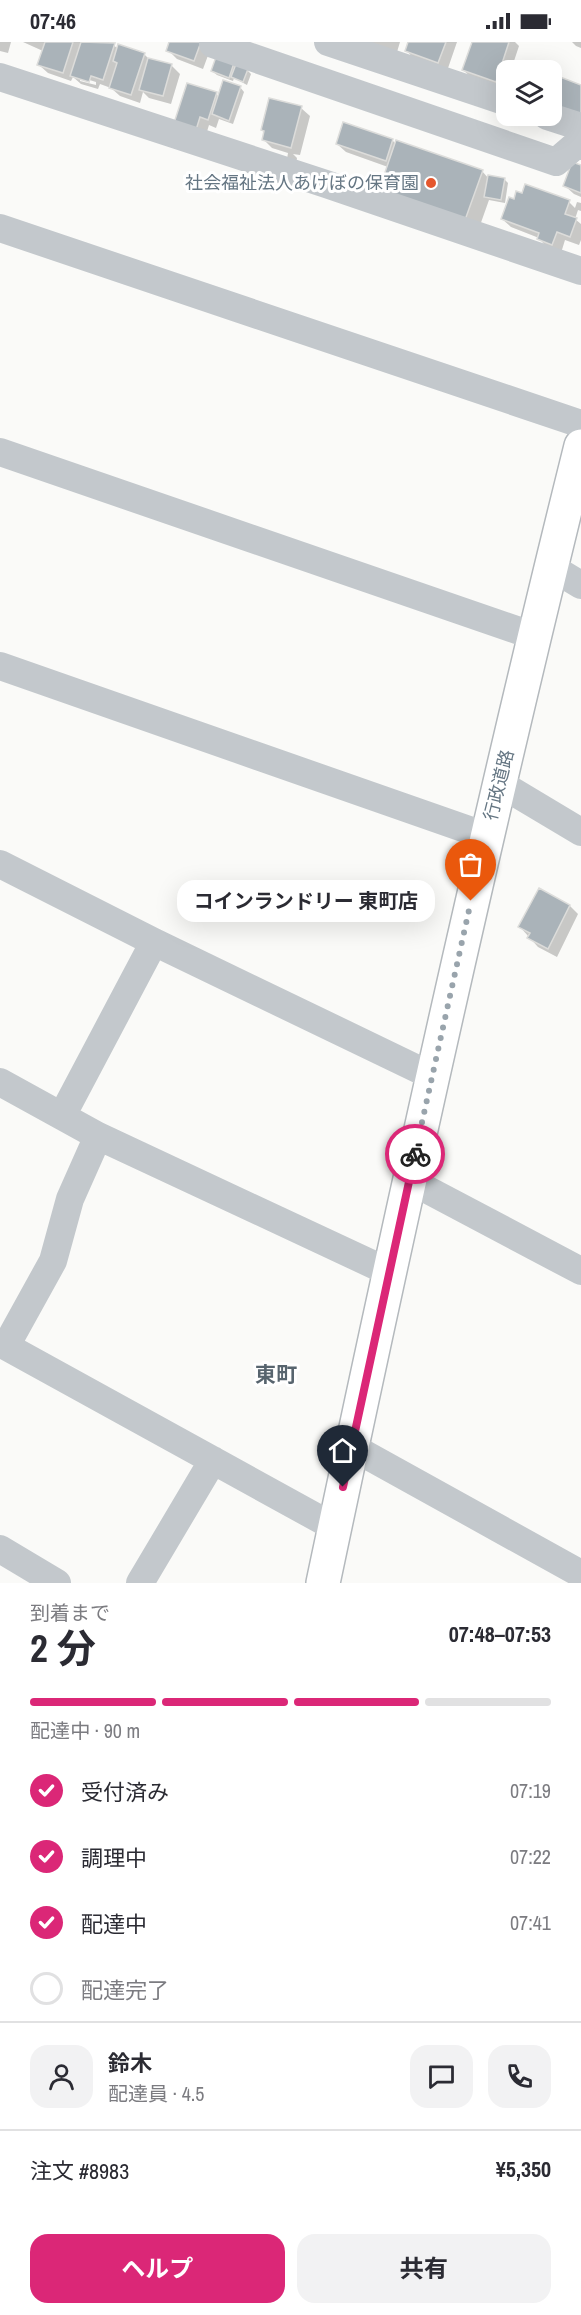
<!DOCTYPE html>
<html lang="ja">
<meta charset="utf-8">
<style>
:root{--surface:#fff;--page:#f2f2f3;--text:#2b2b33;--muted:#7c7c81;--line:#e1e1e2;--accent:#db2777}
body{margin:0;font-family:"Archivo Narrow","Noto Sans JP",sans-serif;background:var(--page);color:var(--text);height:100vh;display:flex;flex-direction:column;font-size:22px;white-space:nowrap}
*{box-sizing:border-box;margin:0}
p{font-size:20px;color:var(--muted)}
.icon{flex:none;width:33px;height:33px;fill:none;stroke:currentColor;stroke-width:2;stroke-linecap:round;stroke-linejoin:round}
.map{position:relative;height:1541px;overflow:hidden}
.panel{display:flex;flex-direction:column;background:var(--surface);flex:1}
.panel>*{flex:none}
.controls{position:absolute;left:496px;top:18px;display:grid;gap:12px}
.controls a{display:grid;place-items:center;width:66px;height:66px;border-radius:12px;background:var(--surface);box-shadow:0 6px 24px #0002;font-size:30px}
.pin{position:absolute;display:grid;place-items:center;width:51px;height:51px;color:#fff;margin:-62px -26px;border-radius:50% 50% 50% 0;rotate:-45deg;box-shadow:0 0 6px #0007}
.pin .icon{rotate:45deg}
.courier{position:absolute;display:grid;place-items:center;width:60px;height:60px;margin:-30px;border:4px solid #db2777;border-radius:50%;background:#fff;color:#222;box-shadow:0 2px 8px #0007}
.bubble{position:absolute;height:42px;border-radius:18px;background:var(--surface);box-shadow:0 6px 24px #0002;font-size:20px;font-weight:700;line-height:42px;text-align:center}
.overview em{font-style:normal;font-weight:700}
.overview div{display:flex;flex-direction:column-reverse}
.overview{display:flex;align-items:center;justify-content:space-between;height:102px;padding:0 30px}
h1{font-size:39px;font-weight:700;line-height:45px}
.bar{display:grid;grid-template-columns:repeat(4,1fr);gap:9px 6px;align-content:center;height:72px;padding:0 30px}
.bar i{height:8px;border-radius:4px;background:var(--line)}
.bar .on{background:var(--accent)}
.bar p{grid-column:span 4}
.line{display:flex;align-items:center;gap:15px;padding:0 30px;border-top:2px solid var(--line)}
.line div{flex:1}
.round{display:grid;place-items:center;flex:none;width:63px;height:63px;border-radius:18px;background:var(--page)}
ol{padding:0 30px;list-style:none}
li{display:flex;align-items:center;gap:18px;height:66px}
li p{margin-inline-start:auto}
li .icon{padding:6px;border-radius:50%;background:var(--accent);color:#fff;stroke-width:4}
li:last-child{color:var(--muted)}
li i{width:33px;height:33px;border:3px solid var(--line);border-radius:50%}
.button{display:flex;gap:12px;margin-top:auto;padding:12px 30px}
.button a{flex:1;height:69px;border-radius:18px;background:var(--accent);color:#fff;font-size:24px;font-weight:700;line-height:69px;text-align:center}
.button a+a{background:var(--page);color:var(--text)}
.status{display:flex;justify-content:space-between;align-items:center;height:42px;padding:0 30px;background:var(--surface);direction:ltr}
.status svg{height:16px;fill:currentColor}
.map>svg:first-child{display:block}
.shadow{fill:#0003;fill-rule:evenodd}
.building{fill:#aab3b9;stroke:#dcdcda;stroke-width:1.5}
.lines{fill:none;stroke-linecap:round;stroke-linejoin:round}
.highway-casing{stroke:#b4b9bd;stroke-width:36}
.minor{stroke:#c3c8cc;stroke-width:28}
.highway{stroke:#fff;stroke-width:33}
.done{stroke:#99a4ac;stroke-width:6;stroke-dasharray:0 10.8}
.route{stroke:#db2777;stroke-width:8}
.poi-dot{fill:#e4572e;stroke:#fff;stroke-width:2}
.labels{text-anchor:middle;stroke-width:6;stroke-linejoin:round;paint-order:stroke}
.poi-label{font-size:18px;fill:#657683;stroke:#fff;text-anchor:end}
.street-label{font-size:18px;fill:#657683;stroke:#fff}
.quarter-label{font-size:21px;font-weight:bold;fill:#57646e;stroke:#fff}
</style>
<div class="status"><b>07:46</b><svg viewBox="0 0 49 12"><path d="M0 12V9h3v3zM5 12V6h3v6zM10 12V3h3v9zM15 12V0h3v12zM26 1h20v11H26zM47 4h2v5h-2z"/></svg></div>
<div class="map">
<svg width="581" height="1541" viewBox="0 0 581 1541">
<rect width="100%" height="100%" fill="#fafaf8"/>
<!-- shadow -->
<path class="shadow" d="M0 0H11L8 11 0 9Z
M23 0H108L119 7 144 12 150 18 171 23 180 32 171 62 149 56 143 50 140 61 120 54 111 46 100 42 98 47 81 42 73 35 71 39 48 31 39 23 43 9ZM80 35 96 40V43L80 39Z
M171 0H213L203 27 177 17 168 8Z
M367 0H400L397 10Z
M410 0H457L447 29 415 18 407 9Z
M473 0H515L519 4 511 28H507L504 48 472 36 463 28Z
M572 0H581V6L576 4Z
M217 14 247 28 251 32 247 43 234 36 233 39 217 33 212 29Z
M240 45 244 50 233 82 219 77 216 86 209 83 205 96 184 89 216 52 219 55Z
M301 66 310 74 300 113 293 112 297 116 296 122 287 117 288 111 272 106 264 98 265 91 262 88Z
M392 98 396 102 482 129 489 137H504L508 141 505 161 489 158 478 189 388 125 346 110 337 102Z
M581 124V155L574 152 565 144Z
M569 160 575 166 577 160 581 161V169L578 168 575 177 581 182V198L579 203 565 198 561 211 547 206 539 196 511 185 502 177Z
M570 864 578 872 557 915 538 905 520 885Z"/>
<!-- building -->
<path class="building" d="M45 0H73L63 31 37 23Z
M81 0 115 1 103 38 91 34 89 40 70 34Z
M169 0H201L194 19 166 9Z
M408 0H446L438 21 405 9Z
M472 0H509L496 40 462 28Z
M118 2 145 11 131 53 109 46 117 21 113 19Z
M217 12 235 18 229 36 211 29Z
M148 16 172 22 163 54 139 48Z
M236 22 248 27 243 40 231 35Z
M555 33 581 43V76L552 66V41Z
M223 38 241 44 229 79 212 72Z
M187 41 217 50 208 78 200 75 196 88 174 81Z
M269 56 302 64 291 106 262 98 264 89 261 88Z
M343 80 393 97 386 119 336 102Z
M396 98 483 128 465 178 379 148Z
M572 120 581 123V151L563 144Z
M488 133 505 136 501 158 484 155Z
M525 142 570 158 565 172 577 176 570 195 557 190 552 203 537 197 539 191 501 177 509 155 514 157 516 149 522 151Z
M539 846 570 863 548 907 527 896 530 891 518 885Z"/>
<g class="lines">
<defs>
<path id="highway" d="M323 1541C403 1161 487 781 581 404"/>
</defs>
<!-- highway casing -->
<use href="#highway" class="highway-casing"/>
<!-- minor -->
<path class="minor" d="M214 0 213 2 556 120 577 102 581 104
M328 0 507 60
M0 35 326 142 581 229
M547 74 581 85
M0 186 581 382
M0 410 534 594
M551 525 581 543
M0 624 486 794
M499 741 581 790
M0 822 154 900 432 1034
M0 1040 98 1094 389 1230
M62 1074 154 900
M409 1138 581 1229
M0 1301 334 1485
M6 1304 53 1219 70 1157 98 1094
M352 1405 581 1532
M0 1507 57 1541
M140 1541 213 1418"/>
<!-- highway -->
<use href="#highway" class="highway"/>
</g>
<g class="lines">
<!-- done -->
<path class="done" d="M415 1112 471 859"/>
<!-- route -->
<path class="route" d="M343 1445 415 1112"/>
</g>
<!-- markers -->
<circle class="poi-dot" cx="431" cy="141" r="6"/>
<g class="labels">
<!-- poi labels -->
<g class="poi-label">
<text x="419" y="147">社会福祉法人あけぼの保育園</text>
</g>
<!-- street labels -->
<g class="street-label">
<text transform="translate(499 743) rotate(-76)" y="6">行政道路</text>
</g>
<!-- quarter labels -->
<g class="quarter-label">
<text x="276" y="1340">東町</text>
</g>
</g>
</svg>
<div class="controls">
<a><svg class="icon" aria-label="layers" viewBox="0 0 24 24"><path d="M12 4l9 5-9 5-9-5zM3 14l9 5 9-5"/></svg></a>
</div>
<div class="pin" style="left:471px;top:859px;background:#ea580c"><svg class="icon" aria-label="bag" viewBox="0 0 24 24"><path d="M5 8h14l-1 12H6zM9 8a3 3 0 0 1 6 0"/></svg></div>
<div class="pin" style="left:343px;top:1445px;background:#1f2937"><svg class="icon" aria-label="home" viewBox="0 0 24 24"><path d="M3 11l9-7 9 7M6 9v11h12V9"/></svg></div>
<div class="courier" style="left:415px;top:1112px"><svg class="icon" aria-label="bike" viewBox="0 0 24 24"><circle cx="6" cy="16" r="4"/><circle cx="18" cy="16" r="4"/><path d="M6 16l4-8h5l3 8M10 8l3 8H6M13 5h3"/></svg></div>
<div class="bubble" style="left:177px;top:838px;width:258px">コインランドリー 東町店</div>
</div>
<section class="panel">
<div class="overview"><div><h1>2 分</h1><p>到着まで</p></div><em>07:48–07:53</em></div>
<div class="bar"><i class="on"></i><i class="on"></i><i class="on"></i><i></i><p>配達中 · 90 m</p></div>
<ol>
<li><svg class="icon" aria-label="check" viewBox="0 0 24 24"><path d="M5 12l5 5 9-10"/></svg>受付済み<p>07:19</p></li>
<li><svg class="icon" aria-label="check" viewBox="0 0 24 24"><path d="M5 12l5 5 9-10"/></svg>調理中<p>07:22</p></li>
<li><svg class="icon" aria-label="check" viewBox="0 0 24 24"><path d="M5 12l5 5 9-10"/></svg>配達中<p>07:41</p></li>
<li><i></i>配達完了</li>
</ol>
<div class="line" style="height:108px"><a class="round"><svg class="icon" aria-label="person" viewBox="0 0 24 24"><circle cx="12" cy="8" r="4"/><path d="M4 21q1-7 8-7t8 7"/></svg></a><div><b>鈴木</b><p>配達員 · 4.5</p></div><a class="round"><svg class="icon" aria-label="chat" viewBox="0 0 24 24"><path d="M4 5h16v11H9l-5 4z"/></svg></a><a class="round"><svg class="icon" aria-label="phone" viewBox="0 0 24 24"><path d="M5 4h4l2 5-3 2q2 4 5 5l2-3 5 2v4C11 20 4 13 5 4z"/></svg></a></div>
<div class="line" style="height:78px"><div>注文 #8983</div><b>¥5,350</b></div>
<div class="button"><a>ヘルプ</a><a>共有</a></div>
</section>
